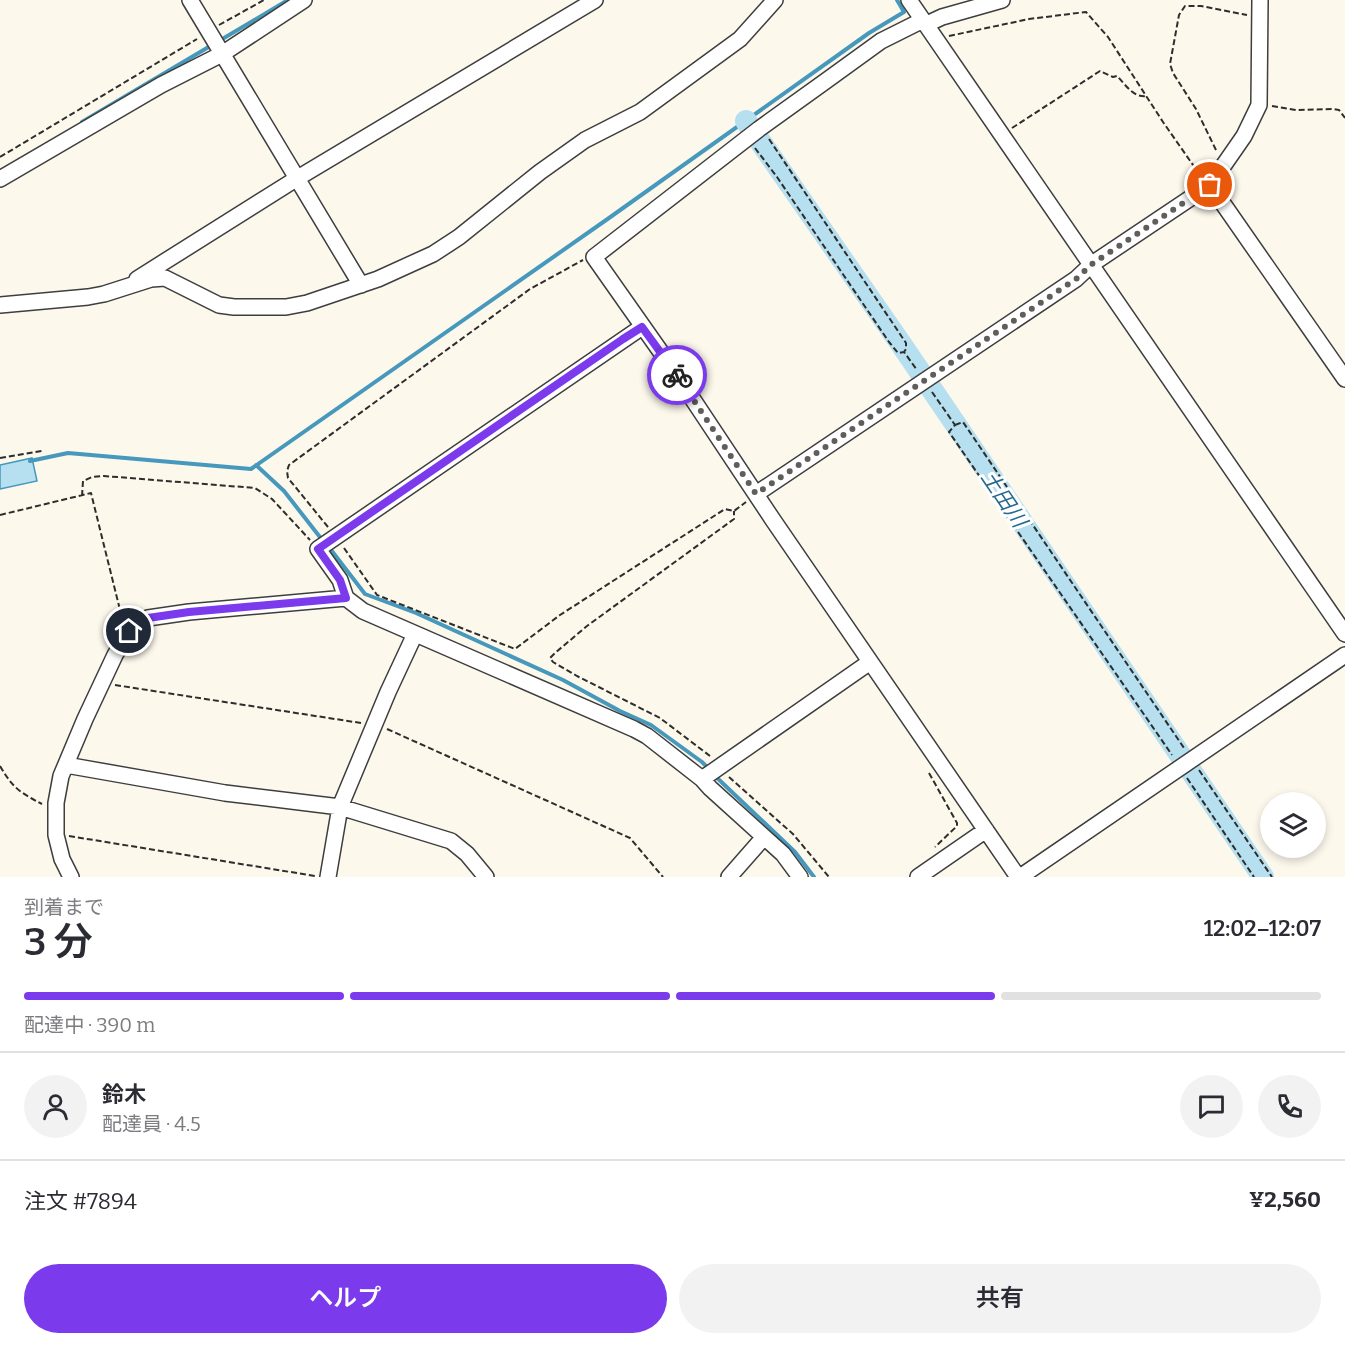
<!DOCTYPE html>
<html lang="ja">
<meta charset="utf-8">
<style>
:root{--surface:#fff;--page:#f2f2f3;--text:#2b2b33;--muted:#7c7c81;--line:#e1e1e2;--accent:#7c3aed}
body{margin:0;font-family:Bitter,"Noto Sans JP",serif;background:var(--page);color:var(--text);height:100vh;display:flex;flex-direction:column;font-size:22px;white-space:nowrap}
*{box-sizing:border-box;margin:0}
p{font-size:20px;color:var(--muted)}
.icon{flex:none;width:33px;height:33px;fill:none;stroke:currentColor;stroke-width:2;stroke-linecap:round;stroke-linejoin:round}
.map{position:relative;height:877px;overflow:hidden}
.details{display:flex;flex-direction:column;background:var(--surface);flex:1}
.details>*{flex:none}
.buttons{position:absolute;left:1260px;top:792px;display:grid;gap:12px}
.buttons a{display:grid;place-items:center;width:66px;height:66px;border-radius:50%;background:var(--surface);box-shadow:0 3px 9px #0003;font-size:30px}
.pin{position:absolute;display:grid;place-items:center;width:51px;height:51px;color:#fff;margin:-26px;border:3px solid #fff;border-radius:50%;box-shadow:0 2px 6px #0007}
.courier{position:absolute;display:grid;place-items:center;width:60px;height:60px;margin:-30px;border:4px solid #7c3aed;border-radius:50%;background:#fff;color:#222;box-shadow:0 2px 8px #0007}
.headline em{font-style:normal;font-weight:600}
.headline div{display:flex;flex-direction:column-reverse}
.headline{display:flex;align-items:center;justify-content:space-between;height:102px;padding:0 24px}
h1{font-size:39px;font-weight:600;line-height:45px}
.bar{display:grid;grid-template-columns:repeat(4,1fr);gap:9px 6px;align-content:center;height:72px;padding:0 24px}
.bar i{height:8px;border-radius:4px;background:var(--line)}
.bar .on{background:var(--accent)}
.bar p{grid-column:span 4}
.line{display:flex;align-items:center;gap:15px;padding:0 24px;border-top:2px solid var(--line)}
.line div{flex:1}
.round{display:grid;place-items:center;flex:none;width:63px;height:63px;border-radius:32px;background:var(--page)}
.button{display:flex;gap:12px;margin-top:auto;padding:12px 24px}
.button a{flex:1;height:69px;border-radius:36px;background:var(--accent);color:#fff;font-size:24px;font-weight:600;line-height:69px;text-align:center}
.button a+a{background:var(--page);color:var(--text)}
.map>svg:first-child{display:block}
.water{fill:#b6dfef;stroke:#4699bd;stroke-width:1.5}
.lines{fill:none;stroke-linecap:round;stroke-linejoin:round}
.stream{stroke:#4699bd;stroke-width:4}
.river{stroke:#b6dfef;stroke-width:22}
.minor-casing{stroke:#3e3e3e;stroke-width:18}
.path{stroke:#2d2d2d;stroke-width:2;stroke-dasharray:6 3;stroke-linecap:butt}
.minor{stroke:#fff;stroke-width:15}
.done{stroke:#605e5a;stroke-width:6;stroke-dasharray:0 10.8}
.route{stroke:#7c3aed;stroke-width:8}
.labels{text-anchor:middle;stroke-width:6;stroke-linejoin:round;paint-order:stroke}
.water-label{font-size:21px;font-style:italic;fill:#236a8e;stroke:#fff}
</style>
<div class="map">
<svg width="1345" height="877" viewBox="0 0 1345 877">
<rect width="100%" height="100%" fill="#fdf8ec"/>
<!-- water -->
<path class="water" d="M32 458 37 481 0 489V465Z"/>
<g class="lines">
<!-- stream -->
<path class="stream" d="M219 41 288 0
M82 122 212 45
M30 461 68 453 251 469 609 218 869 33 904 12 897 0
M256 465 284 491 323 541
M328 546 365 594 416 613 563 680 620 711 651 725 702 762 709 769
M714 775 795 852 814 877"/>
<!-- river -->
<path class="river" d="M746 121 899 341 1263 877"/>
<defs>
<path id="minor" d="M190 0 361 285
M909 0 1345 634
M923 20 881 41 823 83 759 129 594 257 670 365 773 520 1018 877
M927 24 942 17 1002 0
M0 179 161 85 222 54 304 0
M1210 185 1345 379
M137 279 296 179 595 0
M0 305 88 297 104 294 151 279 165 278 219 305 234 307H286L307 303 378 279 433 254 459 237 540 172 585 140 640 112 740 39 775 0
M642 327 318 549 340 580 346 598 363 611 634 729 647 736 702 779 710 788 783 854 800 877
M756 494C862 422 969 351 1076 279L1092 264 1210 185 1244 136 1259 105 1260 0
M66 765 225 793 340 807 451 841 467 854 486 877
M702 779 870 662
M71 877 62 859 56 835V803L61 776 85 719 115 655 129 631 148 618 189 612 346 598
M328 877 340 807 388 692 415 634
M729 877 764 837
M918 877 986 830
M1020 877 1345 655"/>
</defs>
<!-- minor casing -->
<use href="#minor" class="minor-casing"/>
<!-- path -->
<path class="path" d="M219 25 264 0
M949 36 1029 19 1086 12 1108 37 1163 122 1200 175
M1272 106 1296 110 1333 109 1339 110 1345 118
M1012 128 1100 71 1113 77 1117 76C1126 85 1133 98 1147 96
M769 139 906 343V349L904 352
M755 148 777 177 889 342 898 353 904 352 917 370
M1216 150 1196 109 1173 73 1170 64 1179 15 1185 6H1201L1247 15
M0 157 197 39
M932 392 955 425 949 432 1172 755
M955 425 963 422 1184 748
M0 458 42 451
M82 496 83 481 92 477 104 476 255 488 272 499 310 540
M0 515 91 493 122 618
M328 527 288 478 287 471 289 465 530 289 583 260
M344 548 377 595 515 649 560 615 725 509 734 511 746 502
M115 685 361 723
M387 729 630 838 663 877
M710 756 660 718 577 676 553 662 550 658 555 653 587 626 734 519V511
M0 766C13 788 19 792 42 804
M1199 770 1272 877
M929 773 957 823V826L935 847
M729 777 793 834 829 877
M1187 778 1254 877
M69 836 315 876"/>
<!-- minor -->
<use href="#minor" class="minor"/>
</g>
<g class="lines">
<!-- done -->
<path class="done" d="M677 375 756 494C862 422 969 351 1076 279L1092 264 1210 185"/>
<!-- route -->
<path class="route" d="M129 631 148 618 189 612 346 598 340 580 318 549 623 339 642 327 677 375"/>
</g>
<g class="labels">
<!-- water labels -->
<g class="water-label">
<text transform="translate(1004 499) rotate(56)" y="7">土田川</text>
</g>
</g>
</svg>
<div class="buttons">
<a><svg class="icon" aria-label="layers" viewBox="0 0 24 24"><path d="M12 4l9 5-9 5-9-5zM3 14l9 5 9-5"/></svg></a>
</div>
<div class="pin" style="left:1210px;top:185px;background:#ea580c"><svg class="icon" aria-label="bag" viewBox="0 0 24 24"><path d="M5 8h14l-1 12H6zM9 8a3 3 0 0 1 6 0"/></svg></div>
<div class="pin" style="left:129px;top:631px;background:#1f2937"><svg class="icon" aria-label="home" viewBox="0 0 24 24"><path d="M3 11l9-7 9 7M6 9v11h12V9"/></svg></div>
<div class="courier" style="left:677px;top:375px"><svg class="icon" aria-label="bike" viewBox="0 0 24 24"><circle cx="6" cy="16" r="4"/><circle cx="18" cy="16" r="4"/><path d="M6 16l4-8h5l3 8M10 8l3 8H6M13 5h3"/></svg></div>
</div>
<section class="details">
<div class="headline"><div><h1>3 分</h1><p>到着まで</p></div><em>12:02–12:07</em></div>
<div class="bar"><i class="on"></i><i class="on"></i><i class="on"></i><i></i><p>配達中 · 390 m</p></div>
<div class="line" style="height:108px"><a class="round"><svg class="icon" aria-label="person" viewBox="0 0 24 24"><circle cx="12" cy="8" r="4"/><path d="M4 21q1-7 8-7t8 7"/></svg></a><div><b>鈴木</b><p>配達員 · 4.5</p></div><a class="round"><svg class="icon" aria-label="chat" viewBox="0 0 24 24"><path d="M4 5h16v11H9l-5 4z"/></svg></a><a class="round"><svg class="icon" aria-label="phone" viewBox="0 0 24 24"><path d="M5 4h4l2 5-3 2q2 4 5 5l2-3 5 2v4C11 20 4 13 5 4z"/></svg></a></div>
<div class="line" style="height:78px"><div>注文 #7894</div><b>¥2,560</b></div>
<div class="button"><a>ヘルプ</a><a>共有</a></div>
</section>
